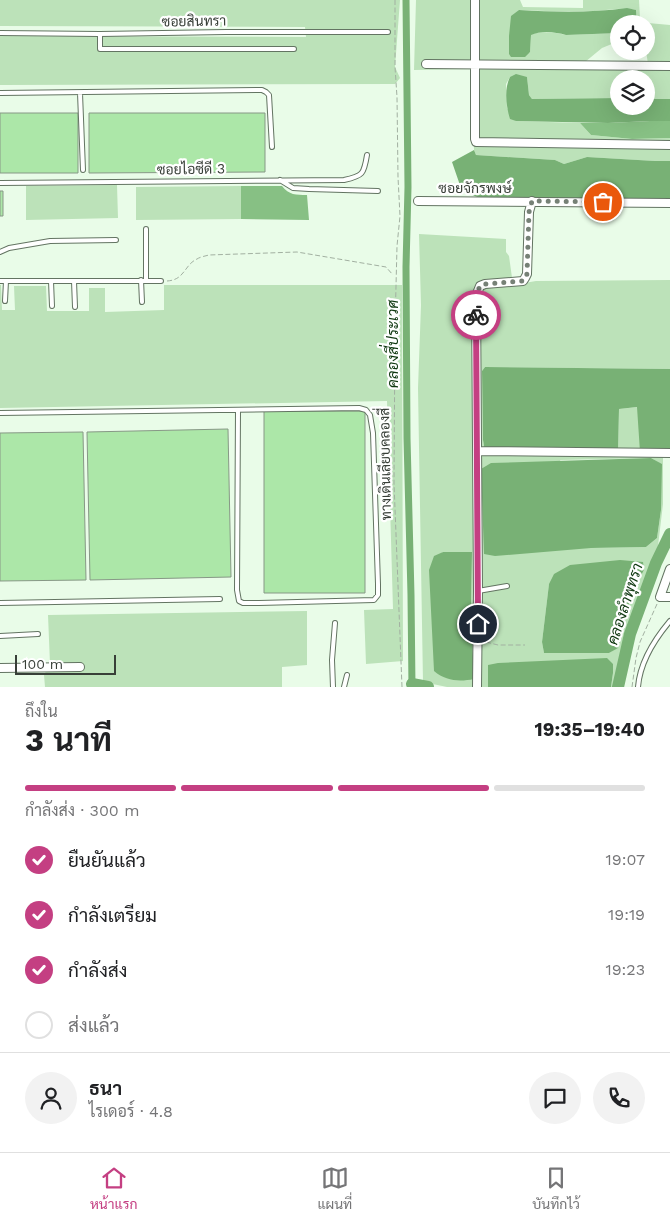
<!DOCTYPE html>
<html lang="th">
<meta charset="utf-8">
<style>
:root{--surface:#fff;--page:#f2f2f2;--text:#202124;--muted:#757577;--line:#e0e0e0;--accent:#c43f82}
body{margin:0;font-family:"Work Sans",Sarabun,sans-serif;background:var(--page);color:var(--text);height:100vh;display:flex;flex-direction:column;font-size:19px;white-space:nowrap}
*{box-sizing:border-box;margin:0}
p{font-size:16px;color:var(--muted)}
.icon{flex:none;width:28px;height:28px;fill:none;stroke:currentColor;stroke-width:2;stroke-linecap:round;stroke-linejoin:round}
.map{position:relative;height:687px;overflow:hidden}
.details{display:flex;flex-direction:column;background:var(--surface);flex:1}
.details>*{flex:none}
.buttons{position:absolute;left:610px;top:15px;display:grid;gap:10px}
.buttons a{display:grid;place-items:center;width:45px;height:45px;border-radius:50%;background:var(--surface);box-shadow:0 5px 20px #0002;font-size:25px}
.scale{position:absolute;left:15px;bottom:12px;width:101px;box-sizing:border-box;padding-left:5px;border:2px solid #383f38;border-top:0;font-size:14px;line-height:18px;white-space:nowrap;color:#383f38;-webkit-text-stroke:4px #fff;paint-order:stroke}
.pin{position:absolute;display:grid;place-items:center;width:42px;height:42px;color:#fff;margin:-21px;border:2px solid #fff;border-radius:50%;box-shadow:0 1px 5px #0007}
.courier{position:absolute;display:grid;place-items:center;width:50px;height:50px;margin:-25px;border:4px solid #c43f82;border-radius:50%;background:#fff;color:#222;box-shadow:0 1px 6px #0007}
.overview em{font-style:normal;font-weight:700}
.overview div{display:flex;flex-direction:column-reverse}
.overview{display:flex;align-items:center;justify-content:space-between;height:85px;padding:0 25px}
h1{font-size:32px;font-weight:700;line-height:38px}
.bar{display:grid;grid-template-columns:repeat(4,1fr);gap:8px 5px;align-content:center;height:60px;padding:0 25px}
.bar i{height:6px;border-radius:4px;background:var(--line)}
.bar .active{background:var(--accent)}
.bar p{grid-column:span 4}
.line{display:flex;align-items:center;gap:12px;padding:0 25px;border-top:1px solid var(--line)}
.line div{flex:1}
.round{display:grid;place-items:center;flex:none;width:52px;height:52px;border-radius:26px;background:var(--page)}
ol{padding:0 25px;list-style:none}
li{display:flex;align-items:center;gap:15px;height:55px}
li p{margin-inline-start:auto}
li .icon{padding:5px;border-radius:50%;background:var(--accent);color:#fff;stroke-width:4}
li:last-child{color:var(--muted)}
li i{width:28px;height:28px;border:2px solid var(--line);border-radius:50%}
.menu{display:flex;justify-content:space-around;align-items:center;height:70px;border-top:1px solid var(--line);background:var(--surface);font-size:14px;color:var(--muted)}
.menu a{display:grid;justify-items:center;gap:2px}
.menu .active{color:var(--accent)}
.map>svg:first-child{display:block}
.green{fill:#bce2b9;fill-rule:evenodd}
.forest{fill:#87c084}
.water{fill:#78b175}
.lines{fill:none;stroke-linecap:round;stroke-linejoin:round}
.canal{stroke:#78b175;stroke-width:7}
.river{stroke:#78b175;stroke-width:12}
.building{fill:#ace7a8;stroke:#879886}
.lane-casing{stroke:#637462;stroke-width:6}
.street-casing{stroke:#637462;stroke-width:10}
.path{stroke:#a2b0a1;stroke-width:1;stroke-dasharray:5 2.5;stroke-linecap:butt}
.lane{stroke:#fff;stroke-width:4}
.street{stroke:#fff;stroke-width:8}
.done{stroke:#768176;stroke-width:5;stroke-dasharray:0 9}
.route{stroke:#c43f82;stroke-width:6}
.labels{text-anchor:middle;stroke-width:4.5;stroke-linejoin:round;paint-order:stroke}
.street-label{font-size:14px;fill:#383f38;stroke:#fff}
.water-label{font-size:15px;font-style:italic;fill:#0f3810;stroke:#fff}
</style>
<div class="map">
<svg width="670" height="687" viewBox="0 0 670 687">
<rect width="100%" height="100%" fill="#e9fce8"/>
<!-- green -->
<path class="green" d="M0 0H400L395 67 400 78 395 84 0 85V36L306 37 305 27 0 26Z
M416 0H473L474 69 670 70V99H646V79H619V98L532 99 529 95 527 77H510L506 84 507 108 516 121 580 123 591 135 632 139 670 138V161H655L587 157 564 164 555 160 476 155 474 150 473 69 414 70Z
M479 0H520L523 7 583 8V0H639L640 18 648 23 670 25V64H648L646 51V24H637L636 10C622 7 608 10 594 11 569 12 544 11 519 10L509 54 519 57 530 52 531 34C541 31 556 32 566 35L619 33V41L602 48 585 62H478L477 4Z
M117 185 118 218 26 220V186Z
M241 186V219L136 220V187Z
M419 234 506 239V252L509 256 513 285 536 281 670 280V369L485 367 482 371 483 440 485 452H618L619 409 638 407 670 451V457H663V504L658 546 616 687H611L613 673 488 665V687H447L423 682 418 388 421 305ZM651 458 661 464V510L657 538 646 547 591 548 560 460ZM442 552H472L471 613 474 678ZM644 570 631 595 618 647 609 653H544L542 642 549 584Z
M0 285H1L2 310H15L14 286H46L47 311H89V288H105V312L164 310V285H402L403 661 366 664 364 610 393 609 387 401 0 408Z
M307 611V665L282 667V687H45L44 675 50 664 48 615Z"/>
<!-- forest -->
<path class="forest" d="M650 121H670V138L632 139 591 135 580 123H608Z
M241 186H282C289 195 296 195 307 195L309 220 241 219Z"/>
<!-- water -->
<path class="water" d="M627 8 636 10 637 24H619V33L566 35C556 32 541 30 531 35L530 52 525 57H511L509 54V36L511 16 519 10C555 12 591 13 627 8Z
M516 74 527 77 529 95 532 99 619 98V106H646V99H670V121H650L608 123 516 121 510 119C506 106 504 89 510 77Z
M474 150 476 155 555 160 564 164 587 157 655 161H670V199L480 198 462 191 452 162Z
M485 367 670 369V451L640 452 637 407 619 409 618 452H485L483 440 482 371Z
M651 458 662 464 661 510 657 538 646 547 591 548 495 556 484 554 481 469 491 463Z
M443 552H472L471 613 474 679C459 682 446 681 434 671L429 570 434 556Z
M620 560 643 562 644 570 631 595 618 648 609 653H544L542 642 549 584 554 574 570 565Z
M607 658 613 664V673L611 687H488V665L498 663Z"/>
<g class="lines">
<!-- canal -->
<path class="canal" d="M406 0 408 187 406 267 407 438 411 595 412 687"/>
<!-- river -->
<path class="river" d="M412 684 428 687
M618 687 630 634 656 563 670 534"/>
</g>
<!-- building -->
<path class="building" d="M0 113H78V173H0Z
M89 113H265V172L89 173Z
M0 191H3V216H0Z
M264 411H365V593H264Z
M228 429 231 577 90 580 87 432Z
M83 432 86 580 0 581V433Z"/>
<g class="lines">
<defs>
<path id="lane" d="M0 33 100 34 226 32H388
M100 34V49H294
M0 93 262 90 266 92 269 95 272 147
M80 93 83 170
M280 180 293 188 309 189 378 191
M0 183 344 180C363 176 364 174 367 155
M146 229V280
M0 252 9 248 50 241 116 240
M141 280 142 302
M0 281H161
M51 281 52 306
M74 281 75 307
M5 301 6 281
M0 413 359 408 366 410 370 415 373 433 378 584V595L374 600 259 603H243L239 601 237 590 238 410
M478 591 507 586
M0 603 220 599
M0 636 38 634
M333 687 332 660 335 623
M344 687 347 675
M638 687C640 662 654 640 670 621"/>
<path id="street" d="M475 0V139L476 142 670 145
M426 64 670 66
M418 201 670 203
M478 451 670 453
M670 569 660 597H670
M0 668 80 667
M477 687 478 591 476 296 480 286 485 284 523 281 525 278 527 274 529 212 532 201"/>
</defs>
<!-- lane casing -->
<use href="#lane" class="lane-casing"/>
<!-- street casing -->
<use href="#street" class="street-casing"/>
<!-- path -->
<path class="path" d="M395 0V67L397 97 398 177 400 216 397 246 395 326 394 483 402 687
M167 281C185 280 184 265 197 259 200 257 205 256 209 255L297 252 386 267 393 275
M486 642 498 645H525
M632 687 636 658 640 642 657 604"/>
<!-- lane -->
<use href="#lane" class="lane"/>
<!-- street -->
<use href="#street" class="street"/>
</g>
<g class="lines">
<!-- done -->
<path class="done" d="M476 315V296L480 286 485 284 523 281 525 278 527 274 529 212 532 201 603 202"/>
<!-- route -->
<path class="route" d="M476 315 478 624"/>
</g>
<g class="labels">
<!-- street labels -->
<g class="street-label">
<text transform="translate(194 21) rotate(-1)" y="5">ซอยสินทรา</text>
<text transform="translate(191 169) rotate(-1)" y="5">ซอยไอซีดี 3</text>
<text x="475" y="193">ซอยจักรพงษ์</text>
<text transform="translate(385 464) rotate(-91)" y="5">ทางเดินเลียบคลองสี่</text>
</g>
<!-- water labels -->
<g class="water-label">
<text transform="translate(393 344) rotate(-90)" y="5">คลองสี่ประเวศ</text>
<text transform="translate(625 604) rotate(-72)" y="5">คลองลำพุทรา</text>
</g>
</g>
</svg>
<div class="buttons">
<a><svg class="icon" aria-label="locate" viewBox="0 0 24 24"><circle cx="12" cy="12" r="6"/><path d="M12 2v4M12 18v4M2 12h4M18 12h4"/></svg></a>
<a><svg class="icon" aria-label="layers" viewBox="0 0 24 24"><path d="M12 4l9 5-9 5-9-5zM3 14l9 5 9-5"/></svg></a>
</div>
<div class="scale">100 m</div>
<div class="pin" style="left:603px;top:202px;background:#ea580c"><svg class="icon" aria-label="bag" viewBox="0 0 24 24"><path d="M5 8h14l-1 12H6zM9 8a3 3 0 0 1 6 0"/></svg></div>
<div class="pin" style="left:478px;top:624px;background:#1f2937"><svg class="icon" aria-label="home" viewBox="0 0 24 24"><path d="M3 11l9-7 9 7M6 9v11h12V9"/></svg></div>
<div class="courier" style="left:476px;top:315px"><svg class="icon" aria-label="bike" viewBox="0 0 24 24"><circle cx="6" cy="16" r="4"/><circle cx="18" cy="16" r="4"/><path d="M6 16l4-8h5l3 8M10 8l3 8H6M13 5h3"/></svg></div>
</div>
<section class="details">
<div class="overview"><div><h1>3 นาที</h1><p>ถึงใน</p></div><em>19:35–19:40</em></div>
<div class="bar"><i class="active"></i><i class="active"></i><i class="active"></i><i></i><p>กำลังส่ง · 300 m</p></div>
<ol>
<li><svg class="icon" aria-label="check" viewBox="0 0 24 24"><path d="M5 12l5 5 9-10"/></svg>ยืนยันแล้ว<p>19:07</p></li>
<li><svg class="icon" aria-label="check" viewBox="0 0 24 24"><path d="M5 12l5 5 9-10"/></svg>กำลังเตรียม<p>19:19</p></li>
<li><svg class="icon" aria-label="check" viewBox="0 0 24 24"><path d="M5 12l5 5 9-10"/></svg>กำลังส่ง<p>19:23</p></li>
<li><i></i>ส่งแล้ว</li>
</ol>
<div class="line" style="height:90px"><a class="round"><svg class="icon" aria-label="person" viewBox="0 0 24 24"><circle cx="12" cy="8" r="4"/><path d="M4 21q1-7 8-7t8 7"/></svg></a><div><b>ธนา</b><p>ไรเดอร์ · 4.8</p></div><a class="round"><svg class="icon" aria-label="chat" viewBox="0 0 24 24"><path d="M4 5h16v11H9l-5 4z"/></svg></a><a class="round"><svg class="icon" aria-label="phone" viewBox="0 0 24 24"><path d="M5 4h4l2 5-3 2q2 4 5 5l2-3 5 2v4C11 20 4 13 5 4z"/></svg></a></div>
</section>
<nav class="menu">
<a class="active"><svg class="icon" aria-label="home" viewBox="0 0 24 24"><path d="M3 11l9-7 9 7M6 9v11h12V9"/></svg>หน้าแรก</a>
<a><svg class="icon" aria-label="map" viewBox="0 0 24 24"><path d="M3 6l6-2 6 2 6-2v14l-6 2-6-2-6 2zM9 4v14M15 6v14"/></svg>แผนที่</a>
<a><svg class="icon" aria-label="saved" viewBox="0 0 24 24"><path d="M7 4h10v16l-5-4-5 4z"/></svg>บันทึกไว้</a>
</nav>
